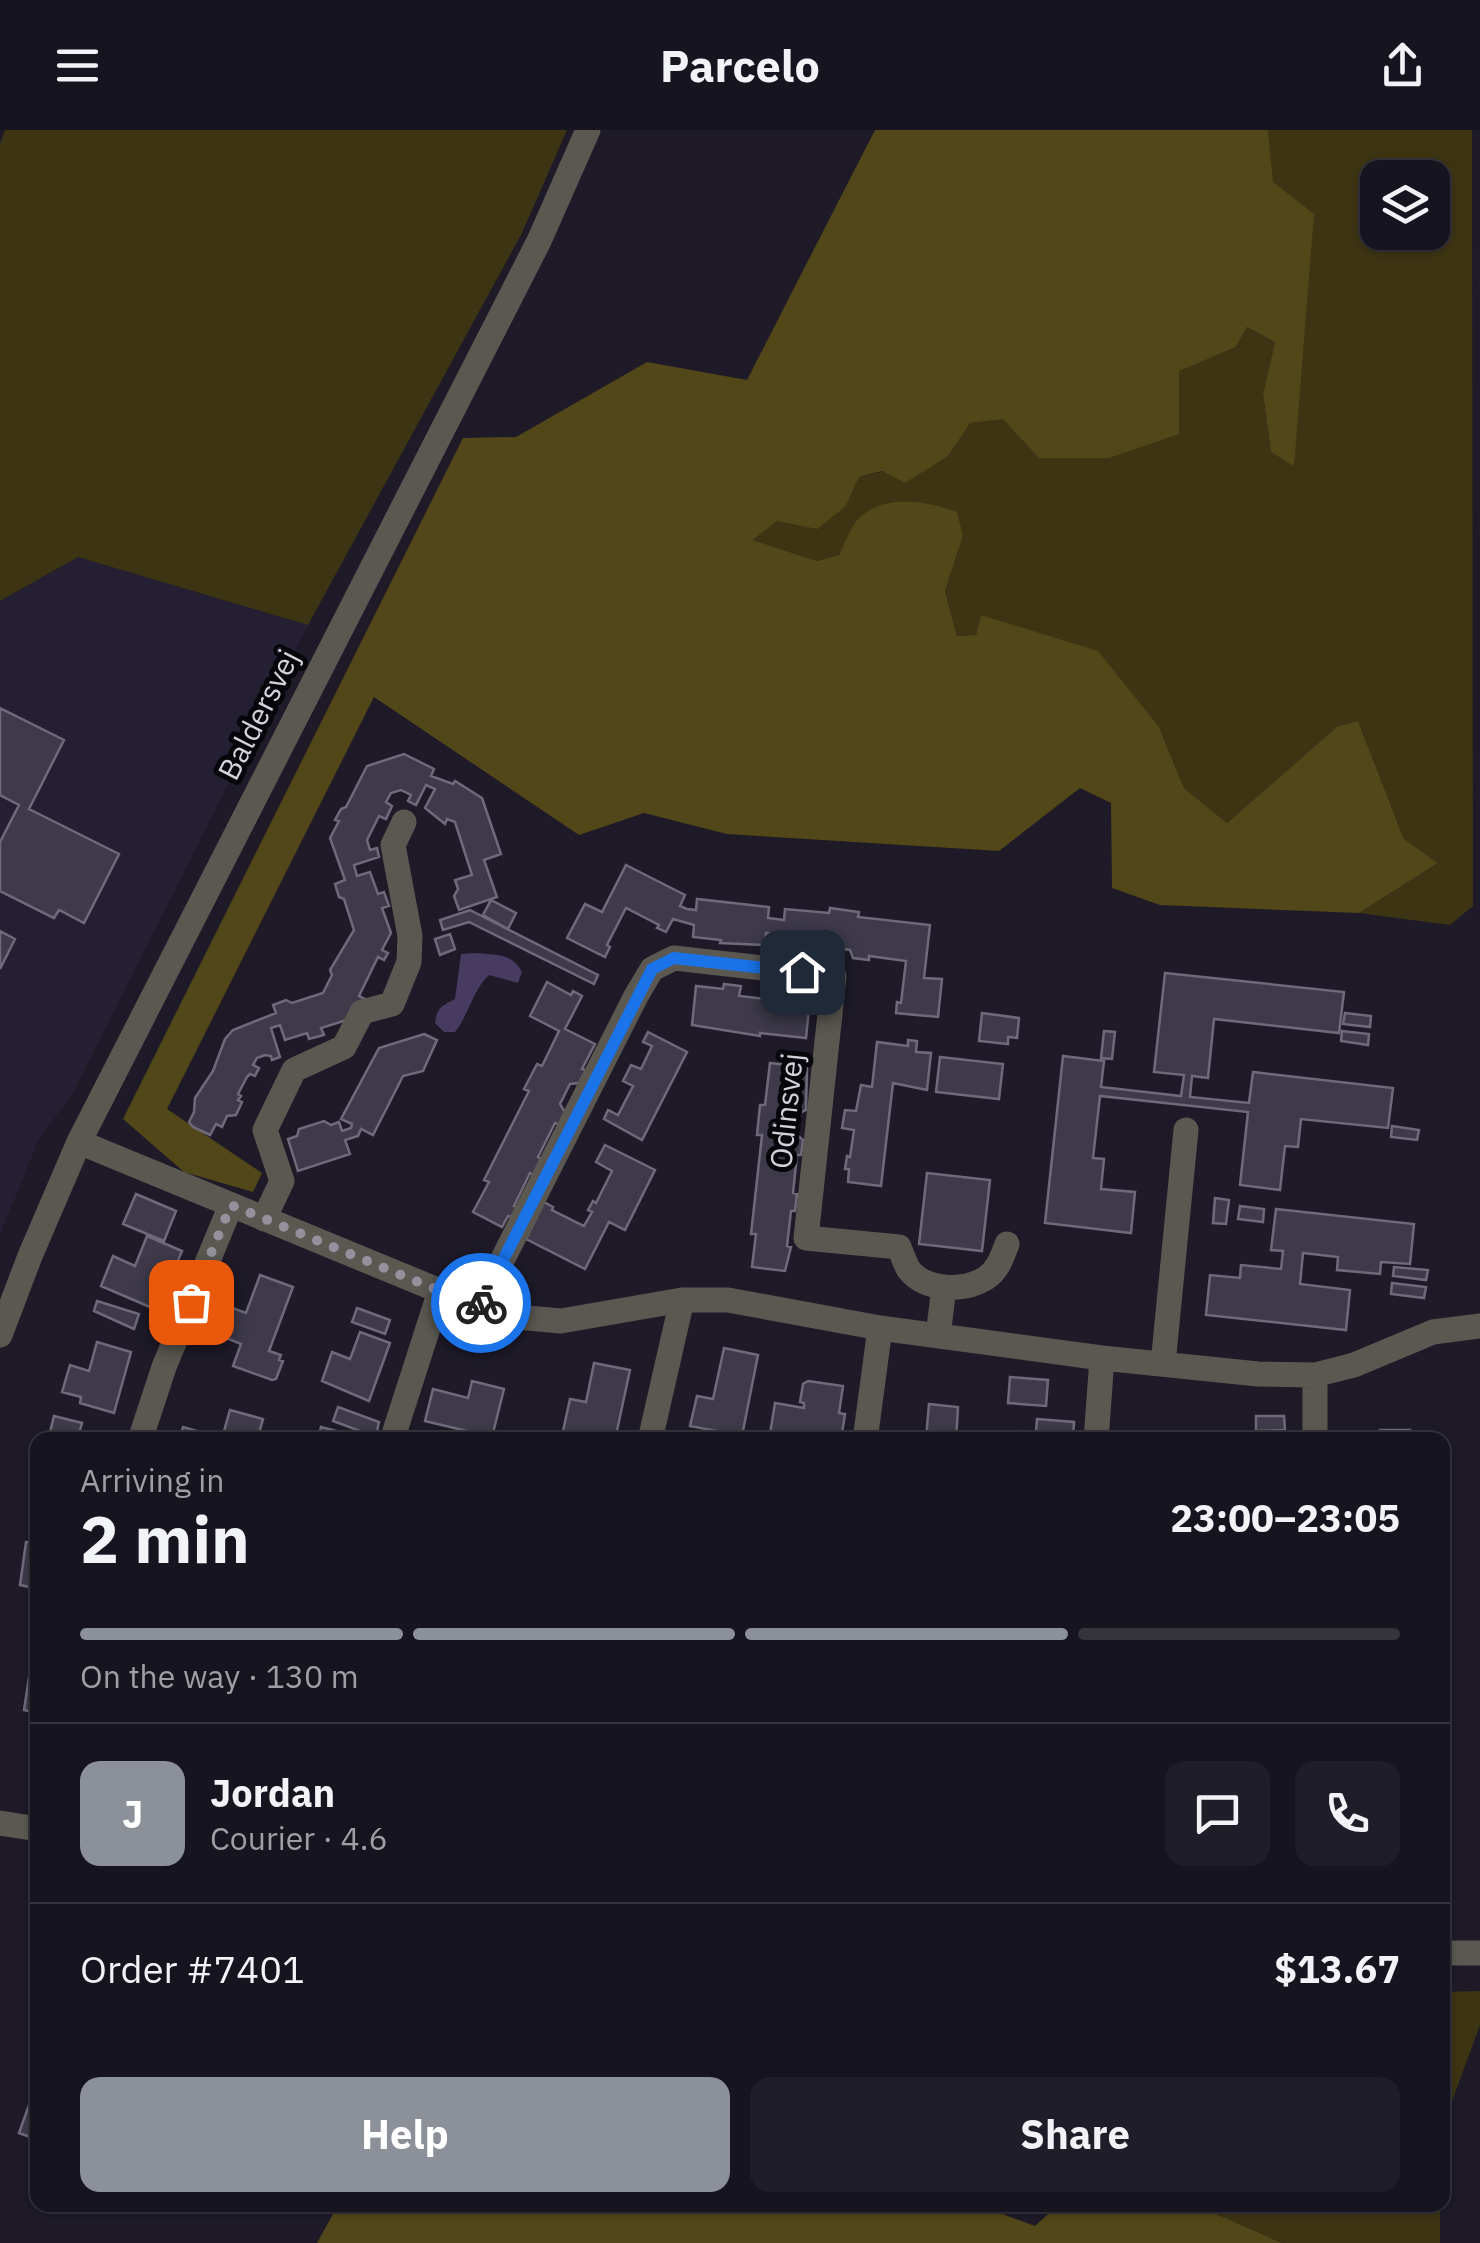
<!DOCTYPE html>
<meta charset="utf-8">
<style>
:root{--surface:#16141e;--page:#1f1d27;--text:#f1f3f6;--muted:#9e9ea4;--line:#35333c;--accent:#8c9099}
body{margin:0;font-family:"IBM Plex Sans",sans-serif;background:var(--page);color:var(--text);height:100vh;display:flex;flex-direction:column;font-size:38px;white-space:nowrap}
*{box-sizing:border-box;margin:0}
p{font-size:32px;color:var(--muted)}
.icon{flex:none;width:55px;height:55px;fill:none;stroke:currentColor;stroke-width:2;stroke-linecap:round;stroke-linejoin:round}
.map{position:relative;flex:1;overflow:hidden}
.panel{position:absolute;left:30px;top:1302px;width:1420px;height:780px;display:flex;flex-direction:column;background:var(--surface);border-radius:20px;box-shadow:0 2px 8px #0004,0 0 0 2px var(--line)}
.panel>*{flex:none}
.fabs{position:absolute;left:1360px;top:30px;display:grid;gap:20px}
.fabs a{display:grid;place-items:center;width:90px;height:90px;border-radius:20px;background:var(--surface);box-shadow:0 2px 8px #0004,0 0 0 2px var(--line);font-size:50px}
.pin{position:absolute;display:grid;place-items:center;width:85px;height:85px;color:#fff;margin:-42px;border-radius:20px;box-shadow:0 5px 15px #0006}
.courier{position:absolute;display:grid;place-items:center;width:100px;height:100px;margin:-50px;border:8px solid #1a73e8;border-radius:50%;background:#fff;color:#222;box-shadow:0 2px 12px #0007}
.headline em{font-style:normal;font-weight:700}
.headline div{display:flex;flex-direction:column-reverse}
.headline{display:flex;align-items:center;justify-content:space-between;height:170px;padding:0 50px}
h1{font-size:65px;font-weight:700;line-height:75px}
.bar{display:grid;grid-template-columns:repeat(4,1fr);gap:15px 10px;align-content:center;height:120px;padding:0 50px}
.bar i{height:12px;border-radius:8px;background:var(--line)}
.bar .current{background:var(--accent)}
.bar p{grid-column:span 4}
.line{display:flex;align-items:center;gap:25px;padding:0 50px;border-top:2px solid var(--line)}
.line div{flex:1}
.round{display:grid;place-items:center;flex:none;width:105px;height:105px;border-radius:20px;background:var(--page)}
.primary-button{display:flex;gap:20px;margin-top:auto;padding:20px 50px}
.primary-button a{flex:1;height:115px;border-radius:20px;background:var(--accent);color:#fff;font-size:40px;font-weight:700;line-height:115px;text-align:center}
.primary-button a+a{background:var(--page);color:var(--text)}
header{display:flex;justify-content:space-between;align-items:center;height:130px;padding:0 50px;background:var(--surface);font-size:45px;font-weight:700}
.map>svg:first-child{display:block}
.built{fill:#251f33}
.green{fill:#3c3413;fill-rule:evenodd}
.forest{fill:#524719}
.water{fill:#483b62}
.building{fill:#3e3a4a;stroke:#6f6a7b;stroke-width:2.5}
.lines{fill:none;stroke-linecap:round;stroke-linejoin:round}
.minor{stroke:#5a5851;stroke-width:25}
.done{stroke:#94919c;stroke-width:10;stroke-dasharray:0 18}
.route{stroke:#1a73e8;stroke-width:12}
.labels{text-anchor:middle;stroke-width:10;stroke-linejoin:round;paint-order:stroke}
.street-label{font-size:30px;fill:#d3d1da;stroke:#07060b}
</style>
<header><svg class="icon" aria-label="menu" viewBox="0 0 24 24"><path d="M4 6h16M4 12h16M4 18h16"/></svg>Parcelo<svg class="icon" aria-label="share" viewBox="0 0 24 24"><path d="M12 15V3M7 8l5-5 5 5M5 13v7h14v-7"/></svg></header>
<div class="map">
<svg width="1480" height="2113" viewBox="0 0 1480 2113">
<rect width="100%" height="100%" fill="#1e1a28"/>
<!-- built -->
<path class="built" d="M78 427 308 495 73 963 38 1011 0 1105V471Z"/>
<!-- green -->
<path class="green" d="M5 0H567L522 103 308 495 78 427 0 471V14Z
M1268 0H1472L1473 776 1450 795 1359 783 1438 733 1404 709 1358 591 1338 596 1227 693 1184 658 1159 597 981 485 976 505 957 506 945 461 963 406 858 389 839 425 817 431 753 410 777 391 846 376 859 347 948 326 969 293C1054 283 1157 249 1236 217L1247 197 1275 212 1263 264 1271 322 1294 335ZM1378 48H1432V102H1378Z
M1480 1861V1895L1443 1996V1862Z
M1196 2075H1440V2113H1282Z"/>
<!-- forest -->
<path class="forest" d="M875 0H1268L1273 52 1314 84 1294 336 1271 322 1263 264 1275 212 1247 197 1236 217 1179 241V304L1109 328H1039L1003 289 970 293 948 326 905 353 882 341 859 347 846 376 817 399 777 391 753 410 817 431 839 425C844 415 850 398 858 389 884 363 927 371 957 382L963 406 945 461 957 506 976 505 981 485 1098 521 1159 597 1184 658 1227 693 1338 596 1358 591 1404 709 1438 733 1359 783 1160 775 1112 758 1111 673 1080 658 999 721 727 704 644 683 579 705 374 567 167 979 262 1043 253 1062 184 1042 123 989 463 308 516 307 647 232 747 250Z
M338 2075H978L1035 2096 1058 2075H1196L1282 2113H317Z"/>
<!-- water -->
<path class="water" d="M476 823C496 825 512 823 522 842L518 853 489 845C473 860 469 884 455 902H444L435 893C437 878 441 876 455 869L461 824Z"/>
<!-- building -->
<path class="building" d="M0 578 64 610 29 679 119 724 84 793 59 780 54 788 0 761V712L19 675 0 665Z
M404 624 434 639 431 646 453 654 455 651 482 668 501 724 484 730 497 767 459 780 454 766 458 759 455 750 472 745 455 692 447 689 445 694 425 678 435 659 426 655 416 675 408 671 411 665 401 660 391 663 386 672 392 676 386 689 379 686 367 710 370 720 377 718 379 727 354 735 357 746 370 742 378 764 384 762 389 776 382 778 391 803 382 820 388 823 384 830 378 827 359 866 365 869 347 890 321 898 324 905 309 909 307 903 285 910 280 895 271 898 280 927 272 930 271 926 265 925 257 928 253 935 259 938 255 946 250 944 247 947 238 964 241 966 238 970 242 972 236 985 227 986 222 997 216 994 210 1005 193 997 189 992 194 982 195 968 213 941 225 909 233 900 276 883 273 875 286 870 292 873 323 863 332 845 330 840 354 800 344 769 339 767 335 754 345 750 330 708 339 691 335 690 341 679 346 677 367 636Z
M626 735 685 765 680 776 687 779 696 780 697 769 769 777 768 788 784 790 785 779 829 783 830 778 859 782 858 787 930 795 924 848 942 849 938 887 896 883 897 872 901 873 906 831 869 826V830L853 828 850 820 828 817 823 825 809 823V820L781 817 783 805 766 803 765 815 720 813 721 810 693 807 694 795 673 789 666 802 657 798 659 795 626 778 607 815 610 817 605 827 567 808 585 774 602 782Z
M491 770 516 783 508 799 483 785Z
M470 780 598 845 594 854 469 792 443 800 440 790Z
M0 801 15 809 0 839Z
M450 804 455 819 440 825 435 809Z
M1165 843 1344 862 1339 903 1214 889 1208 948 1192 946 1190 967 1249 973 1253 942 1393 958 1388 998 1301 989 1298 1017 1285 1016 1280 1060 1240 1055 1248 982 1100 966 1093 1028 1104 1029 1101 1059 1135 1062 1131 1103 1045 1093 1063 926 1104 931 1101 957 1181 966 1184 945 1154 942Z
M547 852 571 865 573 861 582 866 565 899 595 914 582 939 586 940 579 953 570 954 560 974 565 982 559 995 555 993 538 1027 541 1029 533 1045 530 1043 514 1076 517 1077 512 1087 508 1086 502 1097 473 1082 489 1052 484 1050 529 961 524 959 537 934 542 936 559 901 530 886Z
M724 854 741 856 739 866 766 869 767 859 784 861 783 866 810 869 806 908 760 903V906L692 895 696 856 723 859Z
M982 883 1019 888 1017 908 1008 907V914L979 911Z
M1345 883 1371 886 1370 897 1343 894Z
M1104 901 1115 902 1112 929 1101 928Z
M1342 901 1369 904 1368 915 1341 911Z
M648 902 687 922 642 1010 604 989 608 980 618 985 633 956 623 951 631 935 641 939 652 916 643 912Z
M424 904 437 910 423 941 403 946 373 1005 361 999 358 1006 345 1010 350 1024 298 1041 288 1009 297 1006 299 999 324 991 331 995 339 992 342 1001 351 998 352 994 341 989 379 918Z
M908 910 917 911 916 922 931 923 927 960 893 953 881 1056 848 1052 849 1039H845L847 1026 850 1027 854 1000 842 998 845 980 856 981 861 955 872 957 877 912 908 916Z
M940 927 1003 934 999 969 936 962Z
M770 933 807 937 806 980 797 984 795 1003 803 1010 801 1025H797L793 1063 797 1064 795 1081H791L787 1116 791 1117 785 1141 752 1137 756 1104H751L762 1005H757L760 975H765Z
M1392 996 1419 1000 1417 1010 1391 1007Z
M605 1015 655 1040 625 1100 609 1092 585 1139 526 1109 544 1072 553 1077 552 1080 584 1096 592 1082 588 1080 593 1071 596 1073 612 1041 596 1032Z
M927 1043 990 1050 982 1121 919 1114Z
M136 1064 176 1081 164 1111 123 1094Z
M1215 1068 1229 1070 1226 1094 1213 1093Z
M1240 1076 1264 1079 1263 1092 1238 1089Z
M1276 1079 1414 1094 1410 1134 1381 1132 1380 1144 1337 1140 1338 1127 1303 1123 1300 1154 1350 1160 1346 1200 1206 1185 1210 1145 1240 1148 1241 1135 1281 1139 1283 1121 1271 1120Z
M147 1106 182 1121 157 1180 101 1156 113 1126 135 1136Z
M1394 1137 1428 1140 1426 1150 1393 1146Z
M260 1145 293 1157 269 1221 281 1225 279 1230 283 1231 276 1249 272 1250 233 1236 241 1214 219 1205 230 1177 246 1183Z
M1392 1153 1426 1157 1424 1168 1391 1164Z
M97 1171 139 1184 134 1199 94 1181Z
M357 1178 390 1190 385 1204 352 1192Z
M360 1202 390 1213 369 1271 322 1251 332 1222 350 1229Z
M97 1212 131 1222 114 1283 80 1273 81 1267 62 1262 70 1235 89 1241Z
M724 1218 758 1225 742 1306 690 1296 697 1266 713 1269Z
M594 1233 630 1240 615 1310H561L570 1269 586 1272Z
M1010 1247 1048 1250 1046 1276 1008 1273Z
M472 1251 504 1259 492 1307 425 1291 433 1259 468 1268Z
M808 1251 843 1256 839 1283 845 1284 841 1310H769L775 1273 804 1278V1273L800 1272 803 1254Z
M929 1274 958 1277 956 1310H899L900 1305 926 1308Z
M338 1277 379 1292 375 1310 358 1309 360 1301 333 1291Z
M230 1280 263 1289 257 1310H180L183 1297 222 1308Z
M54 1286 82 1293 80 1300 104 1306 103 1310H55L50 1302Z
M1256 1286H1284L1285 1300 1256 1301Z
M1037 1289 1074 1292 1073 1310H1020L1021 1301 1036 1302Z
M321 1297 355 1306 354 1310H318Z
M1380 1300H1410V1310H1380Z
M1162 1302 1200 1303V1310H1161Z
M26 1412 38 1414V1472L31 1471 34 1458 20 1455Z
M33 1521 38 1522V1583L24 1580Z
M30 1972 38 1975V2010L19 2003Z"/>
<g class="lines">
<!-- minor -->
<path class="minor" d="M79 1012 440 1161 527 1188 561 1191 682 1170H728L880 1198 1102 1228 1258 1244 1315 1245 1354 1235 1433 1202 1480 1196
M264 1089 282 1051 265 1000 294 940 344 917 362 882 392 874 409 832 410 806 393 715 404 692
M480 1174 636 866 652 839 674 828 834 846 806 1108 899 1117C902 1124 905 1134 909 1140 926 1161 964 1162 986 1148 998 1140 1002 1127 1007 1114
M0 1205 30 1126 79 1012 539 111 588 0
M938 1206 944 1157
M1163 1234 1186 1000
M1315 1245V1310
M140 1310 164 1237 231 1075
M392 1310 440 1161
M650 1310 682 1170
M865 1310 880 1198
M1096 1310 1102 1228
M0 1693 38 1699
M1442 1823H1480"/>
</g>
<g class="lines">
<!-- done -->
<path class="done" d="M191 1172 231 1075 440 1161 481 1173"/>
<!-- route -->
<path class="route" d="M481 1173 652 839 674 828 802 842"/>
</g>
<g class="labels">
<!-- street labels -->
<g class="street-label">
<text transform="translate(259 585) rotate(-63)" y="10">Baldersvej</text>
<text transform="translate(787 981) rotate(-84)" y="10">Odinsvej</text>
</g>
</g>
</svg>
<div class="fabs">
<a><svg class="icon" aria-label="layers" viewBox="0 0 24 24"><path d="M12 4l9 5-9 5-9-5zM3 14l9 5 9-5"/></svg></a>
</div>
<div class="pin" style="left:191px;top:1172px;background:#ea580c"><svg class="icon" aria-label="bag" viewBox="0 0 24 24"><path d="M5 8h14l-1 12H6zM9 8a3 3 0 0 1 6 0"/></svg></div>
<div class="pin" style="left:802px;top:842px;background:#1f2937"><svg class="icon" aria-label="home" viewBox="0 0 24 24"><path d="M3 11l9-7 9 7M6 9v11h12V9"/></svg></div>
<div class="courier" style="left:481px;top:1173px"><svg class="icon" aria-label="bike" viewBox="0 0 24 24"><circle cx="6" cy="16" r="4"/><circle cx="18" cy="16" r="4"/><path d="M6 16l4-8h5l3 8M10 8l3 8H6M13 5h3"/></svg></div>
<section class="panel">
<div class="headline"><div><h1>2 min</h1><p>Arriving in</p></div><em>23:00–23:05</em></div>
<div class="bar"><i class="current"></i><i class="current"></i><i class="current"></i><i></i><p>On the way · 130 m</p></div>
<div class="line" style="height:180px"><b class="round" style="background:var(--accent);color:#fff">J</b><div><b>Jordan</b><p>Courier · 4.6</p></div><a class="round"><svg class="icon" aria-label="chat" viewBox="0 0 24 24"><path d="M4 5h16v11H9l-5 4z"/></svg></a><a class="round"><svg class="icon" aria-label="phone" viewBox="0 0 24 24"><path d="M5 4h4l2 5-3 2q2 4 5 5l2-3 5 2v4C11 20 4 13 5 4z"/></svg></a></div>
<div class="line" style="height:130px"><div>Order #7401</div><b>$13.67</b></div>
<div class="primary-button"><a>Help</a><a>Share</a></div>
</section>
</div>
